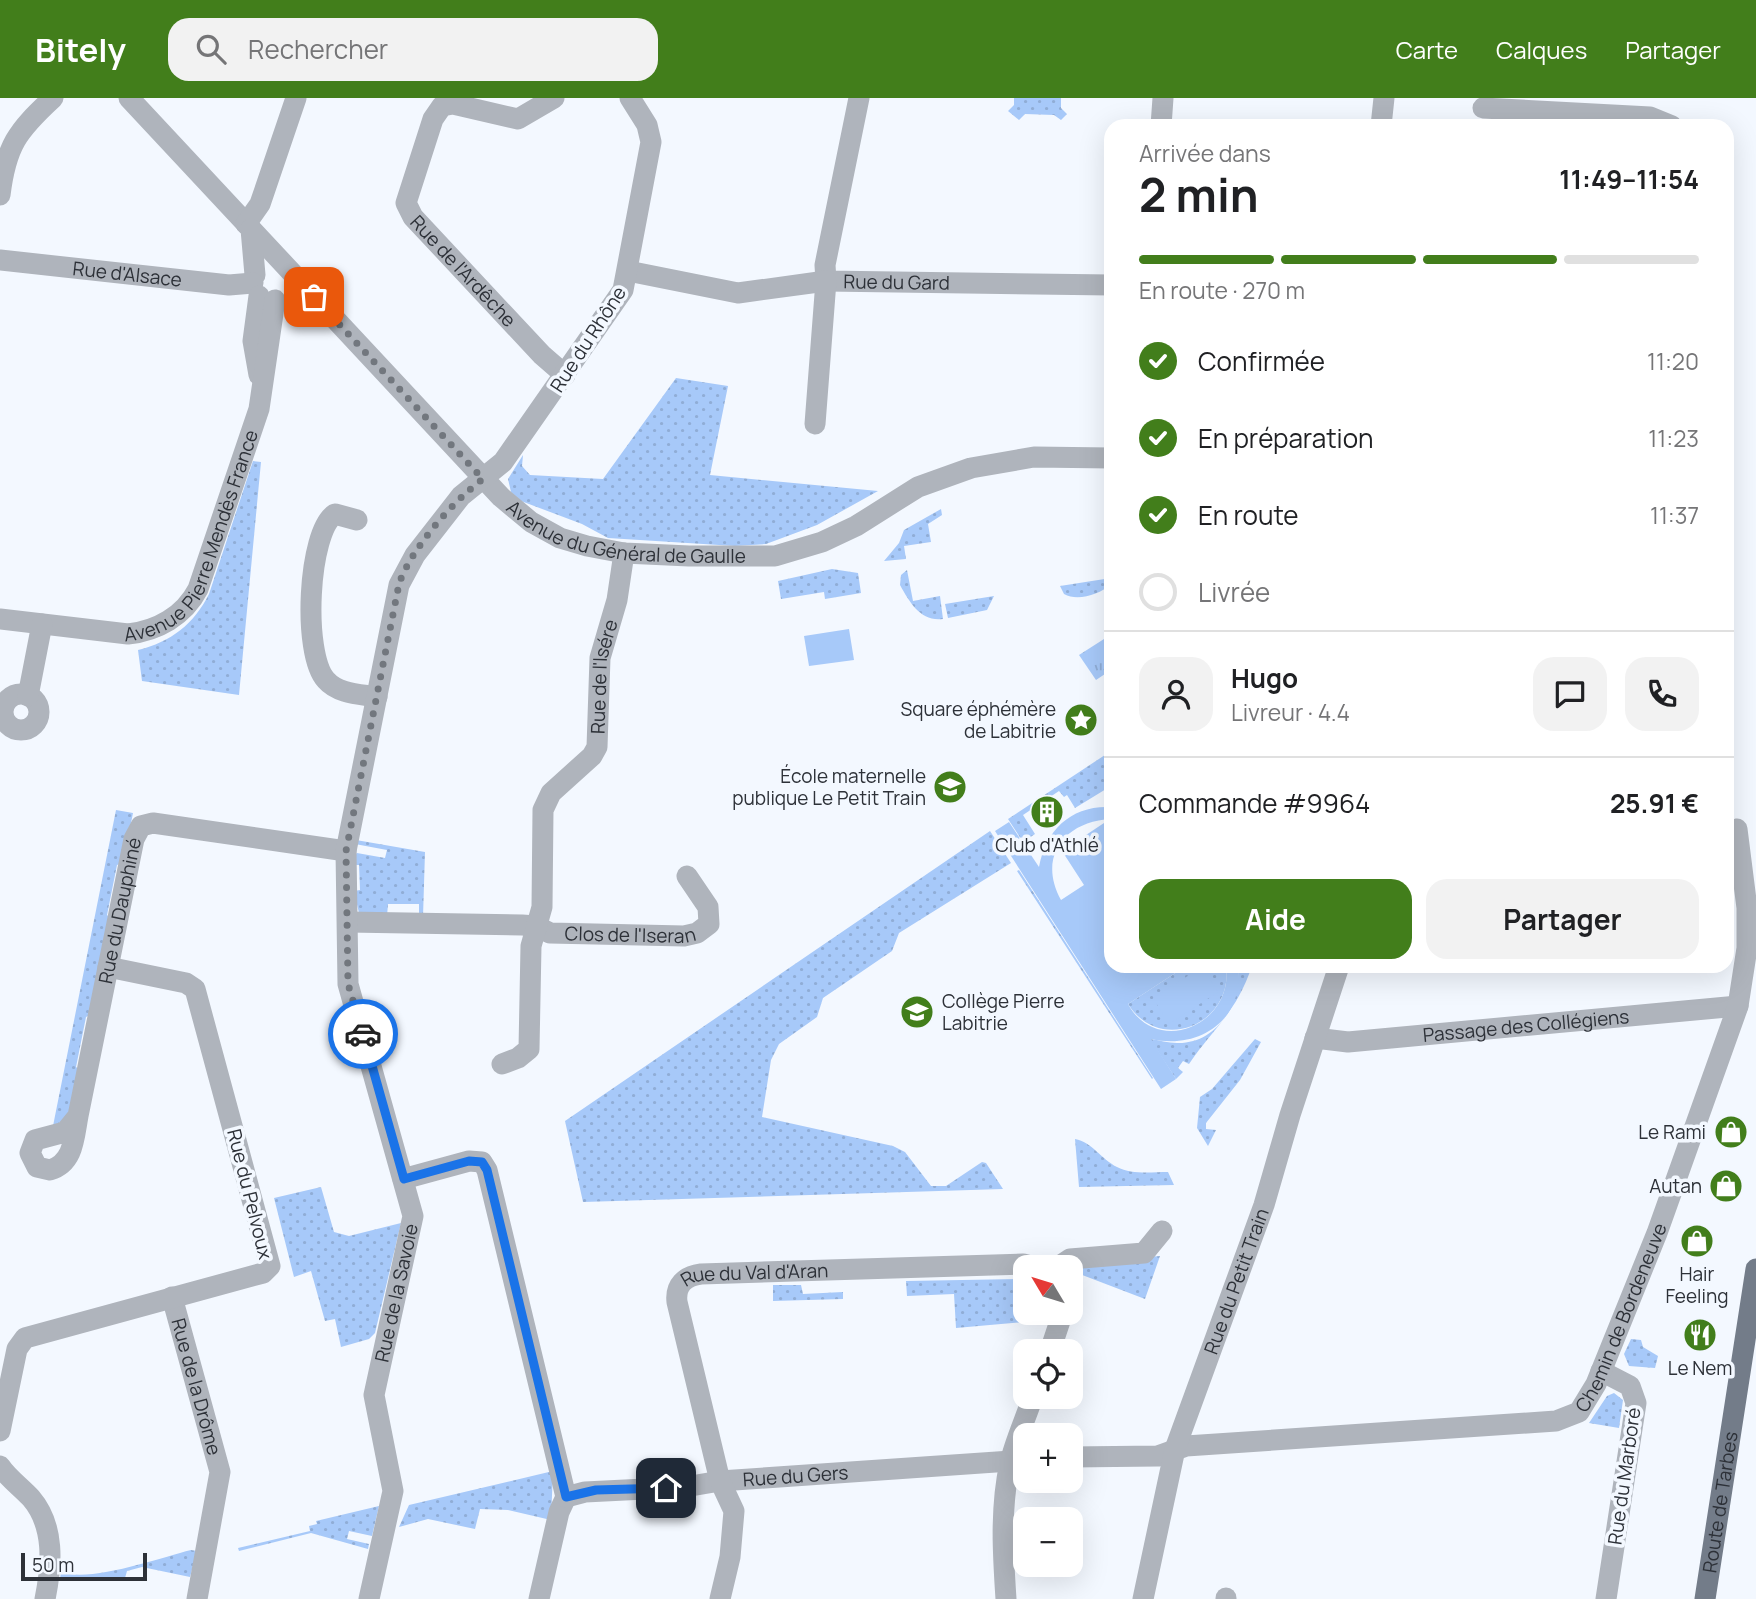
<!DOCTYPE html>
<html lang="fr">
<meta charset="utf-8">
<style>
:root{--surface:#fff;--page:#f2f2f2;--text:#202124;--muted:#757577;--line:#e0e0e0;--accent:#427e1b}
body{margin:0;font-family:Manrope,sans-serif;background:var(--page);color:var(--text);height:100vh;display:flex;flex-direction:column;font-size:26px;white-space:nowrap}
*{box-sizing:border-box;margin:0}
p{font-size:23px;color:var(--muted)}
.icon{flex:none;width:38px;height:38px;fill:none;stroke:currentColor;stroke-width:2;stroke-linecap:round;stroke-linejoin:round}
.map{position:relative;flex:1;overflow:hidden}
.side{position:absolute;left:1104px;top:21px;width:630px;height:854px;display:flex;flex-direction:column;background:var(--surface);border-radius:21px;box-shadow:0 7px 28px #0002}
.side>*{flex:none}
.needle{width:46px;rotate:308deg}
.tools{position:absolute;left:1013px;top:1157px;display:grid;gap:14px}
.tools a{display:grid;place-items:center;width:70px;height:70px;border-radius:14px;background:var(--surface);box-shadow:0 7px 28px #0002;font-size:35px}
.scale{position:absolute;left:21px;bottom:18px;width:126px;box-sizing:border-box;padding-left:7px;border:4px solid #2d3138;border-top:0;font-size:19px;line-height:24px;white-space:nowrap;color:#2d3138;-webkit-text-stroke:5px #f3f8ff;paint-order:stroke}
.pin{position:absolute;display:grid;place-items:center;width:60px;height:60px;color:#fff;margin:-30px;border-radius:14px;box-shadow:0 4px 10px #0006}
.courier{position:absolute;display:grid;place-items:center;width:70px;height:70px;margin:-35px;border:5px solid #1a73e8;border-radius:50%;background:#fff;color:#222;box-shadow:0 2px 9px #0007}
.head em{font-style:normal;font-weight:700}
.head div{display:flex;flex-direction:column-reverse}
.head{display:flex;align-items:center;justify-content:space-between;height:119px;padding:0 35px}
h1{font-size:46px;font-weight:700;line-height:52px}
.bar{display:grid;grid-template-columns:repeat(4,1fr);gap:10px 7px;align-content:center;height:84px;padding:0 35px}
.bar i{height:9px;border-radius:5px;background:var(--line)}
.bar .current{background:var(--accent)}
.bar p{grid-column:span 4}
.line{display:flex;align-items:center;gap:18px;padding:0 35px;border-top:2px solid var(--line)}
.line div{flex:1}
.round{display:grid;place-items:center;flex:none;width:74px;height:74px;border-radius:21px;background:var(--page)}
ol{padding:0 35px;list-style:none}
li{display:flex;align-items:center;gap:21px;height:77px}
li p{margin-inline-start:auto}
li .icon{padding:7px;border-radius:50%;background:var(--accent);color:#fff;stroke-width:4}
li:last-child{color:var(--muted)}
li i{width:38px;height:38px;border:4px solid var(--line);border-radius:50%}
.button{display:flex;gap:14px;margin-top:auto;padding:14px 35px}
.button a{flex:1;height:80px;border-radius:21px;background:var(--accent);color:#fff;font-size:28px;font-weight:700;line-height:80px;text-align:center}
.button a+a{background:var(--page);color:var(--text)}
header{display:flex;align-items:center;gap:42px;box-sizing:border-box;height:98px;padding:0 35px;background:var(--accent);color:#fff}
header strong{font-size:33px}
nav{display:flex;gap:38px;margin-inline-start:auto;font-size:24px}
.search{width:490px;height:63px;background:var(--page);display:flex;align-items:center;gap:18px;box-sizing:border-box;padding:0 24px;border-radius:21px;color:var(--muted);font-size:26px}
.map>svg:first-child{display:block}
.grass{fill:url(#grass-dots)}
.park{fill:url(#park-tufts)}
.pitch{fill:#a7c9f9}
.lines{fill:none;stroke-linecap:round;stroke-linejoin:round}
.minor{stroke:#afb4bc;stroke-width:21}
.major{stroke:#737c89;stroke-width:21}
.done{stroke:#72777e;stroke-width:7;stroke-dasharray:0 12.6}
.route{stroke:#1a73e8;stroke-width:9}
.labels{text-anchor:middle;stroke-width:7;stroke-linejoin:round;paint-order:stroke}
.street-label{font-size:19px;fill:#2d3138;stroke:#f3f8ff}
.poi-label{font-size:19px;fill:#2d3138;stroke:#f3f8ff;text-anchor:end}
</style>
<header>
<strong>Bitely</strong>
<div class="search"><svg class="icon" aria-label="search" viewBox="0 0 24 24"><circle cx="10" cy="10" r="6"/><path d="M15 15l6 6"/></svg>Rechercher</div>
<nav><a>Carte</a><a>Calques</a><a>Partager</a></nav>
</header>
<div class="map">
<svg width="1756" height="1501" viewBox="0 0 1756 1501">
<defs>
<pattern id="grass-dots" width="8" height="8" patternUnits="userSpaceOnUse" patternTransform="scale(1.75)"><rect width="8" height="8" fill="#a7c9f9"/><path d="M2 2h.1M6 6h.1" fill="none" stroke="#90add6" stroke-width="1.8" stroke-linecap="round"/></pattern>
<pattern id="park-tufts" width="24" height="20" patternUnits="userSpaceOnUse" patternTransform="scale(1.75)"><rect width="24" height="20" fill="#a7c9f9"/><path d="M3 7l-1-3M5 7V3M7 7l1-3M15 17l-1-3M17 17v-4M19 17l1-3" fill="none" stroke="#90add6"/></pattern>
</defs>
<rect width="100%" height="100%" fill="#f3f8ff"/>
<!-- grass -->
<path class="grass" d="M1014 0H1061V10L1067 16 1061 22 1054 17 1025 16 1019 22 1008 13 1014 7Z
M676 280 728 288 710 377 878 393 817 427 766 446 735 448 608 440 582 426 521 403 511 394 508 381 523 357 522 368 530 377 603 381Z
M253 363 261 364 239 597 142 583 138 552C171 544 194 526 209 496Z
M941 411 942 417 928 426 931 444 904 448 906 461 884 463 899 445 904 432Z
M832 471 858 475 861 495 825 501 824 494 781 501 778 483Z
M907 472 913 503 940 498 943 521C921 524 910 505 900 487L901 477Z
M1111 480V487C1099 496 1078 504 1064 496L1060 488Z
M994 498 987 512 948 520 945 506Z
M1111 653V688L1075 710 1067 697 1064 699 1059 693 1023 717 1035 736 1023 744 1008 721Z
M116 712 133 715 123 765 117 767 107 817 112 822 92 916 86 919 76 969 81 973 72 1018 53 1028Z
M990 733 1011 765 899 835 892 853 823 900 817 919 779 946 771 962 762 1019 893 1048 905 1054 931 1088H946L982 1064 986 1065 1003 1091 583 1104 565 1023Z
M356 742 425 754 423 819H419V806H388L387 818 359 815 354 793 360 792 359 767H353L354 757 357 755 385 760 387 752 355 746Z
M1019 772 1153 980 1152 981 1017 773Z
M1186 868H1226C1234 926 1160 957 1128 906Z
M1238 868H1252C1236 915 1215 928 1189 966L1183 963 1178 970 1183 974 1176 981 1150 941C1159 942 1168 945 1177 945 1218 946 1241 904 1238 868Z
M1255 941 1261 944 1240 982 1206 1025V1031L1216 1032 1208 1048 1197 1030 1200 999 1212 991Z
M1075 1041C1092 1044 1101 1061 1117 1069 1132 1077 1152 1074 1168 1074L1174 1087 1079 1089Z
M321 1089 334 1134 349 1138 401 1125 375 1235 369 1241 341 1249 335 1221 325 1223 311 1173 294 1179 274 1100Z
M1160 1158 1145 1201 1077 1175 1079 1165Z
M1025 1181 1026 1214 1051 1215 1048 1222 956 1230 954 1196 907 1198 906 1183Z
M773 1187H801L803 1196 843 1194V1201L773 1203Z
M1631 1241 1641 1242 1643 1249 1658 1258 1655 1270 1629 1268 1624 1256Z
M1614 1295 1623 1302 1619 1330 1589 1325 1607 1298Z
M553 1373 551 1422 508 1412 480 1411 475 1431 428 1421 399 1429 409 1407Z
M379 1408 372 1438 349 1433 347 1441 369 1446 368 1451 311 1435 239 1453 238 1450 310 1433 309 1428 317 1426 316 1423Z
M191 1452 197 1453 190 1479 142 1469 127 1473 125 1480 60 1481 61 1474C90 1485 159 1460 191 1452Z"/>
<!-- park -->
<path class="park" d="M1104 541 1111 551V572L1096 582 1079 557Z"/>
<!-- pitch -->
<path class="pitch" d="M849 531 854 562 809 568 804 538Z
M1111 709V721C1065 723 1037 759 1061 802L1084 787 1062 753 1104 725 1111 736V868H1186L1128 906C1157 959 1234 927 1226 868H1238C1245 922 1199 952 1151 941L1176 981 1161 991 995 733 1009 724 1039 769C1046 731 1072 707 1111 709Z
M1202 869 1218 894 1169 926 1153 900Z"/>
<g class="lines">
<!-- minor -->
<g class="minor">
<path id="s1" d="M129 0 501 399 531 424 560 440 587 448 624 455 689 458H775L822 444 856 428 918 389 971 370 1034 359 1111 360"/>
<path id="s2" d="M554 0 518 21 453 6 442 8 433 21 406 105 413 119 542 257 565 277"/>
<path id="s3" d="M859 0 825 167 826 183 1111 187"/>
<path d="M1483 10 1650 19 1672 28"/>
<path d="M1161 28 1163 0"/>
<path d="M1381 28 1384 0"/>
<path d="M0 97C6 48 17 33 53 0"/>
<path d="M246 126 260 106 296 0"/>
<path d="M251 131 255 177"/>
<path id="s4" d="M0 162 229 187 253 185"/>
<path d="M628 173 738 195 826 183 815 326"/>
<path d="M259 277 253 243 259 198"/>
<path d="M357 422 335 416C308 433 302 556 326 582 338 596 360 596 377 599"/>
<path id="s5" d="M0 521 128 536C157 533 184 518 198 491L259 311 275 202"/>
<circle cx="21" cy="614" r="18"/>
<path d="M28 598 42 526"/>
<path id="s6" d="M348 824 522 827 536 828 550 835 684 838 697 835 709 826 708 809 687 778"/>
<path id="s7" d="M1315 940 1348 944 1738 908"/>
<path id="s8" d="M502 966 518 960 529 951 531 848 542 809 543 712 551 695 592 658 597 649 600 560 617 502 624 455"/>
<path id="s9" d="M78 1018C74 1039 74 1065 50 1072L37 1069 30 1055 35 1042 65 1034 78 1018 134 741 141 728 153 725 346 753"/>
<path d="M403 1081 469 1063 482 1064 487 1072 566 1399 559 1414 539 1501"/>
<path d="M1058 1169 1070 1161 1144 1155 1162 1133"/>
<path id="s10" d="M172 1199 220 1374 197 1501"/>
<path d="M1050 1253 1063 1214"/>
<path d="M1601 1273 1630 1288 1636 1305 1606 1501"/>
<path d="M0 1333 17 1251 25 1240 263 1175 270 1168 195 891 186 885 108 869"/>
<path id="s11" d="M1071 1359 1158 1358 1186 1348 1556 1323 1579 1314 1596 1286 1657 1135 1738 908 1747 850V810L1737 731"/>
<path d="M0 1368C8 1380 21 1389 31 1400 55 1428 52 1467 45 1501"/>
<path id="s12" d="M566 1399 585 1394 685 1389 720 1383 1026 1362"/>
<path id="s13" d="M369 1501 393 1393 374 1297 413 1118 348 886 346 753 399 487 415 457 461 398 503 364 623 192 651 44 647 27 630 0"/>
<path id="s14" d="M720 1501 730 1459 734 1413 720 1383 677 1204C675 1187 685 1178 701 1176L1023 1166 1034 1169"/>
<path d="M1006 1501C1003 1456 1000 1410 1010 1365 1015 1343 1026 1320 1033 1298"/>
<path id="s15" d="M1143 1501 1175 1351 1264 1107 1290 1017 1339 868"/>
<path d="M1226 1501V1500"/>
</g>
<!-- major -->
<path class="major" id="s16" d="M1705 1501 1756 1171"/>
</g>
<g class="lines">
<!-- done -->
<path class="done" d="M314 199 483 381C453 403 411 451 399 486L346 753 348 886 363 936"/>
<!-- route -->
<path class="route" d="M363 936 404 1081 469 1063 482 1064 487 1072 566 1399 596 1392 666 1390"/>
</g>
<!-- icons -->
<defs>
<symbol id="sight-disc" viewBox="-11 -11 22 22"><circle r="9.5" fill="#427e1b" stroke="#f3f8ff"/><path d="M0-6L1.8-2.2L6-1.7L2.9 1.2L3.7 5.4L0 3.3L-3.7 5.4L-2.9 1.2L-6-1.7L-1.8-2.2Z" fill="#fff"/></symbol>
<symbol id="school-disc" viewBox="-11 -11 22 22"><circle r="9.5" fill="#427e1b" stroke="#f3f8ff"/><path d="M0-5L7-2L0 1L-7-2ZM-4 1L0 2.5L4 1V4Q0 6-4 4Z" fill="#fff"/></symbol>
<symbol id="building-disc" viewBox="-11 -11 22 22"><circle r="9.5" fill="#427e1b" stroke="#f3f8ff"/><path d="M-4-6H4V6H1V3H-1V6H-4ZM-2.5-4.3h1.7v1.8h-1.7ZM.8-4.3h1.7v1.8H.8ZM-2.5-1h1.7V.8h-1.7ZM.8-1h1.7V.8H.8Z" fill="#fff"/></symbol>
<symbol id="shop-disc" viewBox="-11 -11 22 22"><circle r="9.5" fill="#427e1b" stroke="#f3f8ff"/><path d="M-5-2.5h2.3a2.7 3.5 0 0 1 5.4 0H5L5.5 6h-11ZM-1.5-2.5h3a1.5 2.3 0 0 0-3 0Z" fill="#fff"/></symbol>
<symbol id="restaurant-disc" viewBox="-11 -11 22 22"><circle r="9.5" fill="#427e1b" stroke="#f3f8ff"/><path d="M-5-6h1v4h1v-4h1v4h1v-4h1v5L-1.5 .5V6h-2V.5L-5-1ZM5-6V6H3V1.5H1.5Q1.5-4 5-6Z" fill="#fff"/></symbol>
</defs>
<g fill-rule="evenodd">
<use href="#sight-disc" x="1062" y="603" width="38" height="38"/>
<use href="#school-disc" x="931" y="670" width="38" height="38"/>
<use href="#building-disc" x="1028" y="695" width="38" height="38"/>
<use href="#school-disc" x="898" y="895" width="38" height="38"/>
<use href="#shop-disc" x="1712" y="1015" width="38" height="38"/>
<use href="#shop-disc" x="1707" y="1069" width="38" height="38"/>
<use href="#shop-disc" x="1678" y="1124" width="38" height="38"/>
<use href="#restaurant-disc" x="1681" y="1218" width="38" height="38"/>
</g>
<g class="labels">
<!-- street labels -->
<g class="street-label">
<text dy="7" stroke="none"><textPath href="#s2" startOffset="313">Rue de l'Ardêche</textPath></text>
<text dy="7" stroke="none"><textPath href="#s4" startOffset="128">Rue d'Alsace</textPath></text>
<text dy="7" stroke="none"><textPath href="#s3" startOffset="257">Rue du Gard</textPath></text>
<text transform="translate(588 241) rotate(-57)" y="7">Rue du Rhône</text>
<text dy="7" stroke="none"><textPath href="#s5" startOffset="254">Avenue Pierre Mendès France</textPath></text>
<text dy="7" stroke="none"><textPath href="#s1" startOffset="681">Avenue du Général de Gaulle</textPath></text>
<text dy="7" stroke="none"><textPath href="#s8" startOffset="427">Rue de l'Isére</textPath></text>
<text dy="7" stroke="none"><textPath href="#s9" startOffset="369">Rue du Dauphiné</textPath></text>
<text dy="7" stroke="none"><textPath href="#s6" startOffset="284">Clos de l'Iseran</textPath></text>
<text dy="7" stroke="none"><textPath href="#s7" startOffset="212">Passage des Collégiens</textPath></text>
<text transform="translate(250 1096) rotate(76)" y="7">Rue du Pelvoux</text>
<text dy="7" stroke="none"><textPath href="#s14" startOffset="402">Rue du Val d'Aran</textPath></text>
<text dy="7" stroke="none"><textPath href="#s15" startOffset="332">Rue du Petit Train</textPath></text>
<text dy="7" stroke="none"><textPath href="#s13" startOffset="313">Rue de la Savoie</textPath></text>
<text dy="7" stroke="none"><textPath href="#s11" startOffset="616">Chemin de Bordeneuve</textPath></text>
<text dy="7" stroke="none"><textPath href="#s10" startOffset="93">Rue de la Drôme</textPath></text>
<text dy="7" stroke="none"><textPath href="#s12" startOffset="231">Rue du Gers</textPath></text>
<text transform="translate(1624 1378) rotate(-82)" y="7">Rue du Marboré</text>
<text dy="7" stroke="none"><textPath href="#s16" startOffset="98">Route de Tarbes</textPath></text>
</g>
<!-- poi labels -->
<g class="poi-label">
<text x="1056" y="618">Square éphémère<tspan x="1056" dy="22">de Labitrie</tspan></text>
<text x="926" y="685">École maternelle<tspan x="926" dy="22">publique Le Petit Train</tspan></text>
<text x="1047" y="754" text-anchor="middle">Club d'Athlé</text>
<text x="942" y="910" text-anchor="start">Collège Pierre<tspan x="942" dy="22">Labitrie</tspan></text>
<text x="1706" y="1041">Le Rami</text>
<text x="1702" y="1095">Autan</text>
<text x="1697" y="1183" text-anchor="middle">Hair<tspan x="1697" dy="22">Feeling</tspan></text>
<text x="1700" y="1277" text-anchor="middle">Le Nem</text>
</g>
</g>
</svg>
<div class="tools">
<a><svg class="needle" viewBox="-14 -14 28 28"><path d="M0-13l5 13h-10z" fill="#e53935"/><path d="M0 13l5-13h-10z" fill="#757577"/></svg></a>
<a><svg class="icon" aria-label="locate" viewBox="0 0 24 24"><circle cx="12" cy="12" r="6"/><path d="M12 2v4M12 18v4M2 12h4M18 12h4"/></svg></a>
<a>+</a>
<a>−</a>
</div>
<div class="scale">50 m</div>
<div class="pin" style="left:314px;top:199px;background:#ea580c"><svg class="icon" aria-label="bag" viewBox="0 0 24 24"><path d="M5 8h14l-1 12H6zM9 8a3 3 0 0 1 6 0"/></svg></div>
<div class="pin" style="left:666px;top:1390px;background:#1f2937"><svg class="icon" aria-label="home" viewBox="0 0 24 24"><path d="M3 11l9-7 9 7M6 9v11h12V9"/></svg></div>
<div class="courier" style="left:363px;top:936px"><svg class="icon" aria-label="car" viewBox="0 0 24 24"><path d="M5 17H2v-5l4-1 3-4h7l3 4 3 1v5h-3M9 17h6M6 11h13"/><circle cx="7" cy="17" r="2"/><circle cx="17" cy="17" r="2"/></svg></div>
<section class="side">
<div class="head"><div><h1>2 min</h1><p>Arrivée dans</p></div><em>11:49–11:54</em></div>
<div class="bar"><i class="current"></i><i class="current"></i><i class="current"></i><i></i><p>En route · 270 m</p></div>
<ol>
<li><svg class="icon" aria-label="check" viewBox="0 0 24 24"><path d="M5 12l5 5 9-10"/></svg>Confirmée<p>11:20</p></li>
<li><svg class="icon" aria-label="check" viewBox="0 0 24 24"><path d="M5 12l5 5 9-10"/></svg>En préparation<p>11:23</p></li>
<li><svg class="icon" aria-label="check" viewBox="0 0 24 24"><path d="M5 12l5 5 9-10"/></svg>En route<p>11:37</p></li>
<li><i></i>Livrée</li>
</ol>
<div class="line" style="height:126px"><a class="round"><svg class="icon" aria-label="person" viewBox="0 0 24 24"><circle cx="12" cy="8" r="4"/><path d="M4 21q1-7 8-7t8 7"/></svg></a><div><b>Hugo</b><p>Livreur · 4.4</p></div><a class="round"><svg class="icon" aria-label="chat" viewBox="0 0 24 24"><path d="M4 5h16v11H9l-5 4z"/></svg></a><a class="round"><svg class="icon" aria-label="phone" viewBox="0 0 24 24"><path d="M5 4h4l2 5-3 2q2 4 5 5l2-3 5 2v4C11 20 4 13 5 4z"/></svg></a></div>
<div class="line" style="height:91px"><div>Commande #9964</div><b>25.91 €</b></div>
<div class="button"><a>Aide</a><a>Partager</a></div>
</section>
</div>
